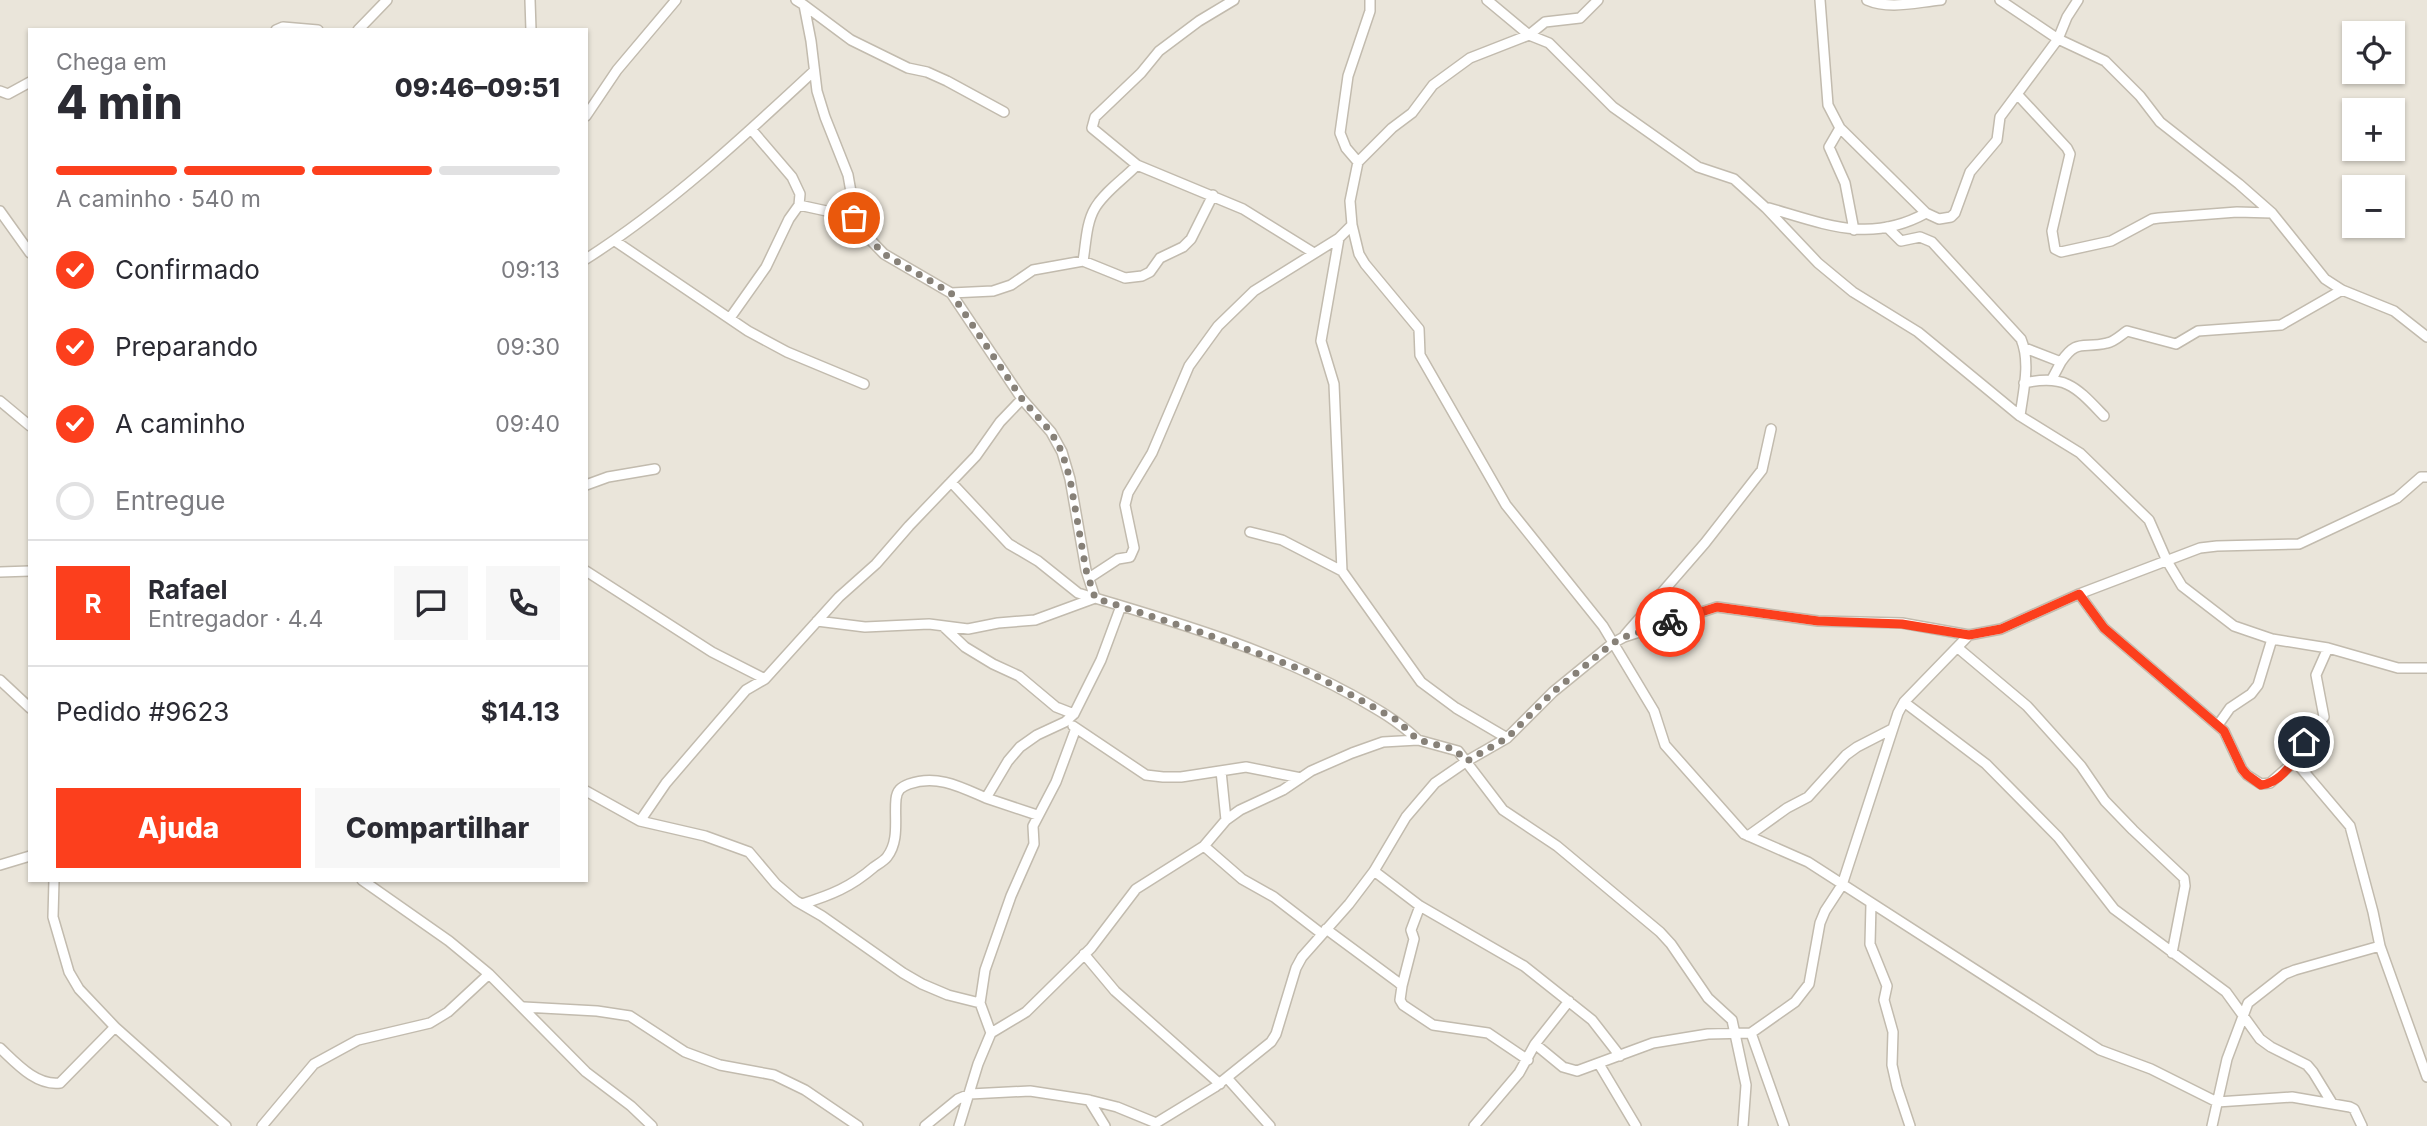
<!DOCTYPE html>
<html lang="pt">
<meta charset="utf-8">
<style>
:root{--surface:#fff;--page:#f7f7f7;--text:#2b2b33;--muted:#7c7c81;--line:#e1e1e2;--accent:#fc3f1d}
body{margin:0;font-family:Inter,sans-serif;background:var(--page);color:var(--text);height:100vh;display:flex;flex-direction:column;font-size:26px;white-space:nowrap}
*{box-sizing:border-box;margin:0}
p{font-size:23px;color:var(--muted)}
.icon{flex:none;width:38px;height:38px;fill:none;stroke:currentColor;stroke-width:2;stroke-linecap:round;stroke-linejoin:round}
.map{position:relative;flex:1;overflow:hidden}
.panel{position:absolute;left:28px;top:28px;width:560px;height:854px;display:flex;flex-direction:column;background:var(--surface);border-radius:0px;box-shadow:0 2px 5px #0004}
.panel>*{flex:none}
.buttons{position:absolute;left:2342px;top:21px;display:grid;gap:14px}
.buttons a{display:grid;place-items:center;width:63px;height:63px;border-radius:0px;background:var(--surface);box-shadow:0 2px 5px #0004;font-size:35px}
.pin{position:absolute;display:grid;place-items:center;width:60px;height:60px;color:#fff;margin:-30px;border:4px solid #fff;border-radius:50%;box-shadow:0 2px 7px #0007}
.courier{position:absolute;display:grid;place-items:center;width:70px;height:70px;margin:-35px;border:5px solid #fc3f1d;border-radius:50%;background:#fff;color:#222;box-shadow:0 2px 9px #0007}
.headline em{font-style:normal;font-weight:800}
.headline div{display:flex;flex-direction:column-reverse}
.headline{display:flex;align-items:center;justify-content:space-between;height:119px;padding:0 28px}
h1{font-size:46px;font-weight:800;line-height:52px}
.bar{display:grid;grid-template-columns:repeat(4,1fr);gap:10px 7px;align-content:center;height:84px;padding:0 28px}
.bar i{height:9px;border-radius:5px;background:var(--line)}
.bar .on{background:var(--accent)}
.bar p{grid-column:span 4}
.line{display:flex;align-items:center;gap:18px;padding:0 28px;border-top:2px solid var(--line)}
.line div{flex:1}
.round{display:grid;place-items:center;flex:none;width:74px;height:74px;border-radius:0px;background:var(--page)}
ol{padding:0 28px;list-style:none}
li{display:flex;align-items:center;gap:21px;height:77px}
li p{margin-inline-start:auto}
li .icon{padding:7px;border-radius:50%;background:var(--accent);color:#fff;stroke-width:4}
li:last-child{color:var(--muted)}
li i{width:38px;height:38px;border:4px solid var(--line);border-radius:50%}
.action{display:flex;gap:14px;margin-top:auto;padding:14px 28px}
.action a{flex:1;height:80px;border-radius:0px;background:var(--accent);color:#fff;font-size:28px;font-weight:800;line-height:80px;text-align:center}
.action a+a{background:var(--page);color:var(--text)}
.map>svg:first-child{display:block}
.residential{fill:#eae5da;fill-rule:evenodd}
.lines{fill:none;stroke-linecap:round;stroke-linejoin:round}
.minor-casing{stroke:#c2bbae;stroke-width:12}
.minor{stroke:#fff;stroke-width:9}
.done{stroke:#878178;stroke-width:7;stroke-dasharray:0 12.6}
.route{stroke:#fc3f1d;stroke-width:9}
</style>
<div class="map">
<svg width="2427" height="1126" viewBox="0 0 2427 1126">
<rect width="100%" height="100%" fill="#f6f3ec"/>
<!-- residential -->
<path class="residential" d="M0 0H2427V1126H0ZM30 30H586V880H30ZM2354 33H2392V72H2354ZM2354 110H2392V149H2354ZM2354 187H2392V226H2354Z"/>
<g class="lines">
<defs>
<path id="minor" d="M530 0 531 30
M796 0 804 5 811 41 817 91 825 117 848 175 857 226 884 254 951 293 1022 399 1051 432 1062 452 1070 479 1086 570 1095 598C1183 624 1272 651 1352 695 1377 709 1397 720 1418 740
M1234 0 1199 21 1159 51 1141 73 1095 117 1092 128 1137 165 1243 209 1314 253
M1487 0 1529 35 1549 43 1613 107 1698 167 1734 179 1766 208 1818 263 1853 292 1918 332 2020 416 2080 453 2149 520 2167 561 2182 586 2234 626 2272 639 2328 648 2398 668H2427
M1598 0 1580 18 1545 22 1529 35 1470 58 1433 85 1412 113 1392 128 1358 162 1350 201 1352 225 1359 254 1365 264 1419 329 1420 355 1506 505 1603 626 1654 711 1665 745 1744 834 1808 862 2100 1050 2151 1069 2217 1102 2292 1097 2350 1107 2354 1109 2362 1126
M1820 0 1828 105 1840 128 1829 147 1845 183 1854 230
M1867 0C1890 10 1917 2 1941 0
M2000 0 2058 39 2105 61 2140 96 2160 122 2239 184 2272 213 2325 279 2342 290 2394 311 2427 337
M804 5 851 40 908 68 927 72 947 81 1004 112
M276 30 283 27 318 30
M358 30 387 0
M0 91 8 94 30 82
M2017 94 2067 148 2070 154 2052 231 2055 249 2061 252 2111 241 2152 219 2159 218 2237 212 2272 213
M586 116 617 70 676 0
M1840 128 1926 213
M1358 162 1346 148 1340 133 1348 76 1370 11V0
M799 205 854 217
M1769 208C1825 224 1870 244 1926 213L1939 219 1951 217 1955 213 1970 172 1997 140 2000 117 2058 39 2067 17 2078 0
M0 211 30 253
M1887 227 1901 241 1920 237 1932 242 2021 339C2031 363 2023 392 2020 416
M1339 238 1321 341 1334 384 1342 571 1421 682 1456 708 1507 738
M615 241 748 331 787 352 864 384
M586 259C669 206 742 138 814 71
M1083 261C1086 244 1086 223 1095 208 1105 191 1124 179 1137 165
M951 293 993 291 1011 285 1033 270 1083 261 1125 278 1142 276 1150 272 1160 258 1183 247 1191 239 1213 195
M730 318 766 267 789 219 799 205 800 194 792 177 751 129
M2025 348 2061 362 2052 379
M2061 362C2077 338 2083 349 2107 343 2114 342 2121 335 2127 331L2176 344 2198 331 2281 325 2342 290
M2024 383C2066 374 2076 387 2104 416
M0 401 30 426
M951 482 1009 544 1038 561 1078 593 1094 598
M586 485 608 477 655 469
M1250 532 1282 540 1342 571
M586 571 712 652 765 679
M0 572 30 571
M1089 578 1118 559 1130 557 1134 548 1125 505 1128 493 1152 453 1189 366 1218 326 1254 291 1339 238 1352 225
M2079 594 2104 628 2224 731 2242 769 2247 775 2261 784 2270 783 2295 761 2304 742 2324 717 2316 675 2328 648
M817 621 865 627 929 624 968 629 998 623 1035 620 1095 598
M944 627 965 647 993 664 1019 676 1056 707 1074 714
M1625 635 1705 543 1762 470 1771 429
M1958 648 2027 706 2081 766 2105 801 2133 830 2184 878 2185 886 2172 953
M0 680 30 708
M1904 702 1986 764 2058 837 2114 909 2226 992 2260 1039 2271 1047 2307 1065 2313 1072 2332 1103
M2218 725 2230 708 2251 694 2258 685 2272 639
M1073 726 1146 775 1163 777H1181L1246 767 1301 778
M2295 761 2350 826 2373 912 2380 946 2427 1077
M1221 771 1226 820
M586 791 640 821 705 836 749 852 776 884 796 901 822 916 903 973 922 984 948 995 980 1003 991 1033
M986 798 1037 815
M640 821 666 783 746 690 765 679 839 597 876 564 909 526 976 456 1000 422 1022 399
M1748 836 1787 808 1808 797 1846 755 1857 747 1892 729
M1204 846 1242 879 1274 897 1322 934
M0 865 30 856
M1374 871 1420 906 1524 966 1592 1020 1620 1056
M54 880 53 917 69 972 79 989 115 1027
M362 880 449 941 489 974 586 1072 631 1106 652 1126
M802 904C831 895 851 887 874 867 878 864 884 861 887 857 900 840 894 818 896 799 897 790 901 787 909 784 937 774 961 787 986 798L1008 761 1020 747 1037 735 1065 722 1074 714 1101 660 1121 606
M1871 904 1870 944 1887 986 1884 1000 1893 1032 1892 1065 1897 1087 1910 1126
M1326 929 1399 983 1402 986 1400 1000 1403 1005 1433 1025 1488 1033 1528 1060
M1084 954 1115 991 1220 1084
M1402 986 1414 939 1411 930 1420 906
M980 1003 985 970 1011 896 1034 844 1033 826 1056 782 1076 728
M524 1007 597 1011 630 1016 685 1052 720 1065 774 1075 805 1090 858 1126
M1751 1033 1784 1126
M1535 1044 1569 1001
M0 1048C16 1063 36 1086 60 1083L115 1027 226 1126
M1599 1064 1636 1126
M1228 1079 1270 1126
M1089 1100 1105 1126
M262 1126 314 1064 358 1040 430 1023 448 1012 489 974
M925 1126 958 1099 970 1094 1030 1091 1089 1100 1117 1107 1156 1123 1215 1087 1271 1042 1276 1034 1296 968 1302 957 1349 904 1374 871 1406 817 1435 783 1467 761 1507 738 1553 692 1613 643 1624 637 1717 607 1818 621 1902 623 1969 635 2001 629 2079 594 2200 548 2217 546 2299 544 2397 498 2421 477H2427
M959 1126 978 1064 991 1033 1026 1012 1091 948 1136 889 1204 846 1226 820 1240 810 1283 790 1311 771 1352 753 1383 742 1418 740 1458 751 1503 810 1557 846 1660 932 1671 944 1708 998 1732 1020 1746 1085 1743 1126
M1474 1126 1519 1073 1535 1044 1563 1067 1577 1071 1653 1043 1708 1034 1751 1033 1795 1002 1809 984 1820 923 1825 911 1842 885 1898 713 1904 702 1969 635
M2212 1126 2227 1059 2248 1003 2285 974 2295 970 2380 946"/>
</defs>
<!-- minor casing -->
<use href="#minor" class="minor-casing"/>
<!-- minor -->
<use href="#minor" class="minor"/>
</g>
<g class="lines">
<!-- done -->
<path class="done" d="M854 218 857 226 884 254 951 293 1022 399 1051 432 1062 452 1070 479 1086 570 1095 598 1203 633 1311 673 1397 720 1418 740 1454 749 1467 761 1507 738 1553 692 1613 643 1624 637 1670 622"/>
<!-- route -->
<path class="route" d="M1670 622 1717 607 1818 621 1902 624 1969 635 2001 629 2079 594 2104 628 2224 731 2242 769 2247 775 2261 785C2282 783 2296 759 2304 742"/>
</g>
</svg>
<div class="buttons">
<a><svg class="icon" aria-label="locate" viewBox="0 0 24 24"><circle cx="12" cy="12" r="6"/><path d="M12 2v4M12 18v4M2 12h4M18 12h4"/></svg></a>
<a>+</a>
<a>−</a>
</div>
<div class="pin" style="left:854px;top:218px;background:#ea580c"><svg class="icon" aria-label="bag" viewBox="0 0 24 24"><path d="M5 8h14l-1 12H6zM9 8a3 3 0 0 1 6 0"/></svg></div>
<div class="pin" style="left:2304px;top:742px;background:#1f2937"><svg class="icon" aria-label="home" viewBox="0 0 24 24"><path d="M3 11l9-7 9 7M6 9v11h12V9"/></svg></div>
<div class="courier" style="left:1670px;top:622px"><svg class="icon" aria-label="bike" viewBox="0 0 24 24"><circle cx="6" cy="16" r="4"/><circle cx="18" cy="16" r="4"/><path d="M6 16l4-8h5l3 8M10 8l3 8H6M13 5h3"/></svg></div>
<section class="panel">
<div class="headline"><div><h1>4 min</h1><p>Chega em</p></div><em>09:46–09:51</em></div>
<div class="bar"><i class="on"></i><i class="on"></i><i class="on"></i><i></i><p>A caminho · 540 m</p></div>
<ol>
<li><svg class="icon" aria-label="check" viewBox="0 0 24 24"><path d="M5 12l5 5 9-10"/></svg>Confirmado<p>09:13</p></li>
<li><svg class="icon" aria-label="check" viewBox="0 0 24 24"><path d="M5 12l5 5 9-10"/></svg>Preparando<p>09:30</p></li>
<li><svg class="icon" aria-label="check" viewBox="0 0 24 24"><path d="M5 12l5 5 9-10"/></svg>A caminho<p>09:40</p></li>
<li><i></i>Entregue</li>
</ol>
<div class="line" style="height:126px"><b class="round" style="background:var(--accent);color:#fff">R</b><div><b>Rafael</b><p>Entregador · 4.4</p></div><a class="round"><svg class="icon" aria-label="chat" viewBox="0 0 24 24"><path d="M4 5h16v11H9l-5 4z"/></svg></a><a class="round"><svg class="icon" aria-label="phone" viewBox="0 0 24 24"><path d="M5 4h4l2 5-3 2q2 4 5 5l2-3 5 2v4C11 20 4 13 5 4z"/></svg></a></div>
<div class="line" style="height:91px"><div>Pedido #9623</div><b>$14.13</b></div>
<div class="action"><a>Ajuda</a><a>Compartilhar</a></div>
</section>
</div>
